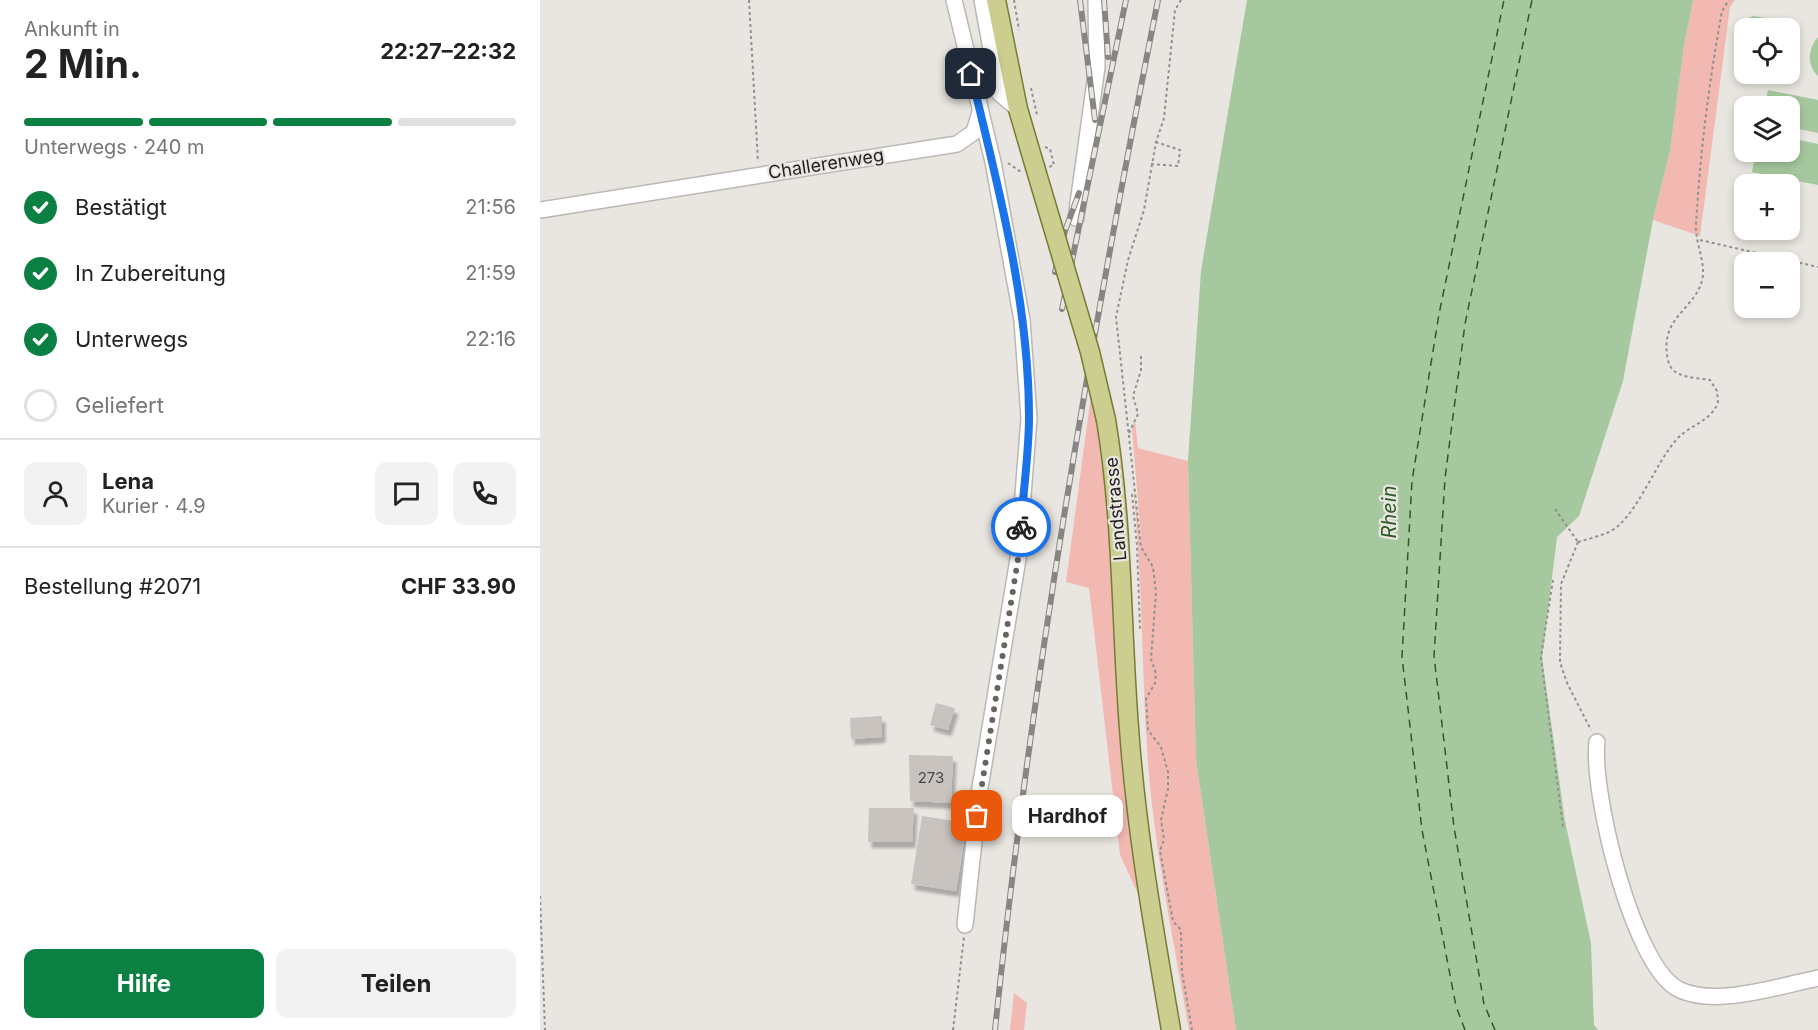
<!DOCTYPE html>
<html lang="de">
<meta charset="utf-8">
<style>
:root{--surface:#fff;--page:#f2f2f2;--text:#222;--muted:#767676;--line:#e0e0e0;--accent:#0b8043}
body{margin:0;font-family:Inter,sans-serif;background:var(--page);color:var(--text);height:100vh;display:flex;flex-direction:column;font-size:22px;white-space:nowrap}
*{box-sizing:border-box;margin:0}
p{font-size:20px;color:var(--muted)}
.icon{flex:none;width:33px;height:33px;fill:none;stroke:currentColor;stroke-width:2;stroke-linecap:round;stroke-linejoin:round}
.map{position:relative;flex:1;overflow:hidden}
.side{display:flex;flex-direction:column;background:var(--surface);width:540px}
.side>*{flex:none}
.controls{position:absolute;left:1194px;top:18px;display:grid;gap:12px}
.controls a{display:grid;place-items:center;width:66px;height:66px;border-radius:12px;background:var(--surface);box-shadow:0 3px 9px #0003;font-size:30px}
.pin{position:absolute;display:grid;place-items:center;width:51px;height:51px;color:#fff;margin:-26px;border-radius:12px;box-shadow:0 3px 9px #0006}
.courier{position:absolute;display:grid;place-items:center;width:60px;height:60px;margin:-30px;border:4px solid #1a73e8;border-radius:50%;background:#fff;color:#222;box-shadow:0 2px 8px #0007}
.bubble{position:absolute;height:42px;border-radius:12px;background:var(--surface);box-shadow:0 3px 9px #0003;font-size:20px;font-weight:700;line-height:42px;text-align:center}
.overview em{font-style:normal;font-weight:700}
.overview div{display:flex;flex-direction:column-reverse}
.overview{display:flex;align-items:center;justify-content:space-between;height:102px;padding:0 24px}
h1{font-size:39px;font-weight:700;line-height:45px}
.bar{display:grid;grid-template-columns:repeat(4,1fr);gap:9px 6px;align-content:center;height:72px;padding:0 24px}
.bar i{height:8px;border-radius:4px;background:var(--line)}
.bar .on{background:var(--accent)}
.bar p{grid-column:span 4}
.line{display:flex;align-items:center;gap:15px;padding:0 24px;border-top:2px solid var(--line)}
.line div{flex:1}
.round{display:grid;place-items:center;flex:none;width:63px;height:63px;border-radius:12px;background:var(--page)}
ol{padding:0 24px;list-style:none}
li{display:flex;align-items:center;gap:18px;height:66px}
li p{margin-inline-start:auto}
li .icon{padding:6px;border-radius:50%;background:var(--accent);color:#fff;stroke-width:4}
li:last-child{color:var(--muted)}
li i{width:33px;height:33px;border:3px solid var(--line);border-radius:50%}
.button{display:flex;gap:12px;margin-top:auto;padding:12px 24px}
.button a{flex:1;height:69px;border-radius:12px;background:var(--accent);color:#fff;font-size:24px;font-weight:700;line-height:69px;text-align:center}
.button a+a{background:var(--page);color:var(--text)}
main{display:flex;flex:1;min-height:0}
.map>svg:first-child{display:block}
.green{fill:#f2b9b3}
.water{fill:#a5c89e}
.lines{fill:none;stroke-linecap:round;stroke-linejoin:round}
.ferry{stroke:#2c5a23;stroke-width:1.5;stroke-dasharray:8 6;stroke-linecap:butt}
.building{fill:#c8c3bf;filter:url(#shadow)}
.minor-casing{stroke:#bbb8b3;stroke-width:18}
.major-casing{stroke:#787b35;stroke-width:21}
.path{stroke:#92908c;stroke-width:2;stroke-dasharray:3 3;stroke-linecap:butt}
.minor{stroke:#fff;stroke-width:15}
.major{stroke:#cbce8e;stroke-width:18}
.rail-casing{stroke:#888683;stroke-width:6}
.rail{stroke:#e9e6e1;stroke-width:4;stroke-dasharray:11;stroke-linecap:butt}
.major-bridge-casing{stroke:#787b35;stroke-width:21;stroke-linecap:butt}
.major-bridge{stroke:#cbce8e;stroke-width:18}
.done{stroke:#666562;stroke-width:6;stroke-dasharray:0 10.8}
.route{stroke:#1a73e8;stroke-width:8}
.labels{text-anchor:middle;stroke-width:4.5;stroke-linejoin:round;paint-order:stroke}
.number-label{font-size:15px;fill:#4a4846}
.street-label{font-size:18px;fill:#201f1d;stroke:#e9e6e1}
.water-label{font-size:20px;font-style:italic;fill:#2c5a23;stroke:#e9e6e1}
</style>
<main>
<section class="side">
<div class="overview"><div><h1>2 Min.</h1><p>Ankunft in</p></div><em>22:27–22:32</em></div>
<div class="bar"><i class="on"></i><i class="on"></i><i class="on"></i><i></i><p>Unterwegs · 240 m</p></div>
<ol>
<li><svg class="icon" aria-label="check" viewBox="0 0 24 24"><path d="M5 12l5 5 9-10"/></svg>Bestätigt<p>21:56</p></li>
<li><svg class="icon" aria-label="check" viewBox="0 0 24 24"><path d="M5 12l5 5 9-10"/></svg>In Zubereitung<p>21:59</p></li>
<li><svg class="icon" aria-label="check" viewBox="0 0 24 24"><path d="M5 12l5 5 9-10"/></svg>Unterwegs<p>22:16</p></li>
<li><i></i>Geliefert</li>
</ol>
<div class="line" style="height:108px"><a class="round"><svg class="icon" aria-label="person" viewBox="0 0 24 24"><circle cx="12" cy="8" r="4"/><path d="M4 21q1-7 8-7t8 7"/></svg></a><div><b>Lena</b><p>Kurier · 4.9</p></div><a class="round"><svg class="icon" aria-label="chat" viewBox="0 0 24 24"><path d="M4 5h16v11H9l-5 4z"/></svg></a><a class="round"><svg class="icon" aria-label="phone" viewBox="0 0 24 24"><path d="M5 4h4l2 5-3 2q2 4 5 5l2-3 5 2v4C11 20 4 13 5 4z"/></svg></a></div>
<div class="line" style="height:78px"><div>Bestellung #2071</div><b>CHF 33.90</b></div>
<div class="button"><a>Hilfe</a><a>Teilen</a></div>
</section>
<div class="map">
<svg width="1278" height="1030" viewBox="0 0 1278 1030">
<defs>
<filter id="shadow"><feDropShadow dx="3.5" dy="6" stdDeviation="1.5" flood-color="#0004"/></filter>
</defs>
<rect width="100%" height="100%" fill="#e9e6e1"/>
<!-- green -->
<path class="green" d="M1153 0H1195L1190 7 1160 236 1113 220 1130 151 1144 46Z
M551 395 567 483 580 730 600 898 580 855 549 588 526 582Z
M595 421 598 448 648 461 656 760 696 1030H649C634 942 615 853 608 764 601 665 603 566 591 467L602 550 592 429Z
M474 993 487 1003 484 1030H470Z"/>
<!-- water -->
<path class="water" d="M707 0H1153L1144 46 1130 151 1113 220 1083 381 1039 516 1017 537 1002 658 1025 821 1051 943 1054 1025 1058 1030H696L656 760 648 461 661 271Z
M1213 16 1234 19 1242 28H1204V61C1188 46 1193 24 1213 16Z
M1278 37V76C1266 64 1268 49 1278 37Z
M1228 90 1278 100V133L1250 127V106H1225Z
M1250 138 1278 144V185L1212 172 1216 152H1250Z"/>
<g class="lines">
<!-- ferry -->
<path class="ferry" d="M925 1030 916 1006 882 830 862 657 872 481 899 314 964 0
M955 1030 944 1004 914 827 894 656 905 478 925 324 992 0"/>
</g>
<!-- building -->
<path class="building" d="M396 703 415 708 408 730 390 725Z
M342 716V737L311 739 310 718Z
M369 755 413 756 411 803 370 801Z
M329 808H374L372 842H328Z
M382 816 427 823 416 891 371 884Z"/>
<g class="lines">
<defs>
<path id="minor" d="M414 0 453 162 482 320 489 418 478 559 439 794 425 925
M442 0 459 93 478 109
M0 210 417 144 434 132 440 112
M536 218 557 67 556 0
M1057 742C1051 791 1093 969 1140 990 1177 1007 1239 986 1278 978"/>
<path id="major" d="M456 0 478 109 495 167
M566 420C583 522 581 625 589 728 596 830 614 930 631 1030"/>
</defs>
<!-- minor casing -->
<use href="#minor" class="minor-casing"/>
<!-- major casing -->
<use href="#major" class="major-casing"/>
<!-- path -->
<path class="path" d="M209 0 218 162
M474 0 479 30
M641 0 635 10 624 118 616 142 604 210 588 260 576 317 601 547 613 567 616 592 611 659 616 673 615 683 606 699 608 730 621 747 628 772V789L621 820 624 839 620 851 633 921 641 930 642 972 652 1030
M491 88 497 115
M505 147 510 149 514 165 509 167
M468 163 481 172
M611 164 638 166 640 150 616 142
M1160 240 1278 267
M589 433 598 414 593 396 601 370V355
M592 494 597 546 600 629
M1015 509 1038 542
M1038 542C1048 539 1060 536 1069 532 1096 519 1115 463 1137 439 1151 424 1169 423 1178 403L1177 391 1170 380C1154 377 1132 379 1128 360 1118 315 1159 309 1163 275 1164 258 1155 241 1156 225 1160 153 1169 82 1182 11L1189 0
M1038 542 1021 584 1020 662 1027 683 1051 730
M1013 580 1001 657 1023 827
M0 896 5 1030
M413 1030 424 937"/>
<!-- minor -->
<use href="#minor" class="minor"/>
<!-- major -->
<use href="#major" class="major"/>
<defs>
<path id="rail" d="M540 0 555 120
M564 0 568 57
M515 272 525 231 539 193
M522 309 586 0
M455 1030C491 684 550 341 618 0"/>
</defs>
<!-- rail casing -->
<use href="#rail" class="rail-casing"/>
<!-- rail -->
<use href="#rail" class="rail"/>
<defs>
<path id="major-bridge" d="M495 167 550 352 566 420"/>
</defs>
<!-- major-bridge casing -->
<use href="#major-bridge" class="major-bridge-casing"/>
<!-- major-bridge -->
<use href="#major-bridge" class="major-bridge"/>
</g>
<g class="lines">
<!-- done -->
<path class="done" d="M437 816 478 559 481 527"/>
<!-- route -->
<path class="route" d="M431 74C458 186 489 302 489 417 489 454 483 491 481 527"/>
</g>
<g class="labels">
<!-- number labels -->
<g class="number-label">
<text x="391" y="783">273</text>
</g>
<!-- street labels -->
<g class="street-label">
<text transform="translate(286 164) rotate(-9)" y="6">Challerenweg</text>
<text transform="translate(576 509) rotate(-95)" y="6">Landstrasse</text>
</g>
<!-- water labels -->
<g class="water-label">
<text transform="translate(849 512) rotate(-90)" y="7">Rhein</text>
</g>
</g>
</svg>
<div class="controls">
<a><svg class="icon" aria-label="locate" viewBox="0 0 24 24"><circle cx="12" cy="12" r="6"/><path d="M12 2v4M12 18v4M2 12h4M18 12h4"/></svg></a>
<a><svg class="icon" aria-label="layers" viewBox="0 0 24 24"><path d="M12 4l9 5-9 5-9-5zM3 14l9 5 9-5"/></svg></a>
<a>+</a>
<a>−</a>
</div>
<div class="pin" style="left:437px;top:816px;background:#ea580c"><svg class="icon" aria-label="bag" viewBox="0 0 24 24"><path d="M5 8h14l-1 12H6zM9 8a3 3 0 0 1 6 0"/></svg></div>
<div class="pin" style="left:431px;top:74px;background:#1f2937"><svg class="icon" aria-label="home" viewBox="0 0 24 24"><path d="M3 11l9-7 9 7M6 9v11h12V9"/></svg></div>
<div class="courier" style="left:481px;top:527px"><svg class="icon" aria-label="bike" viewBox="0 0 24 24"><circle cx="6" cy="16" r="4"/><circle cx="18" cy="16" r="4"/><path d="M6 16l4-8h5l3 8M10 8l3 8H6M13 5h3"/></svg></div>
<div class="bubble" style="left:472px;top:795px;width:111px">Hardhof</div>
</div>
</main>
